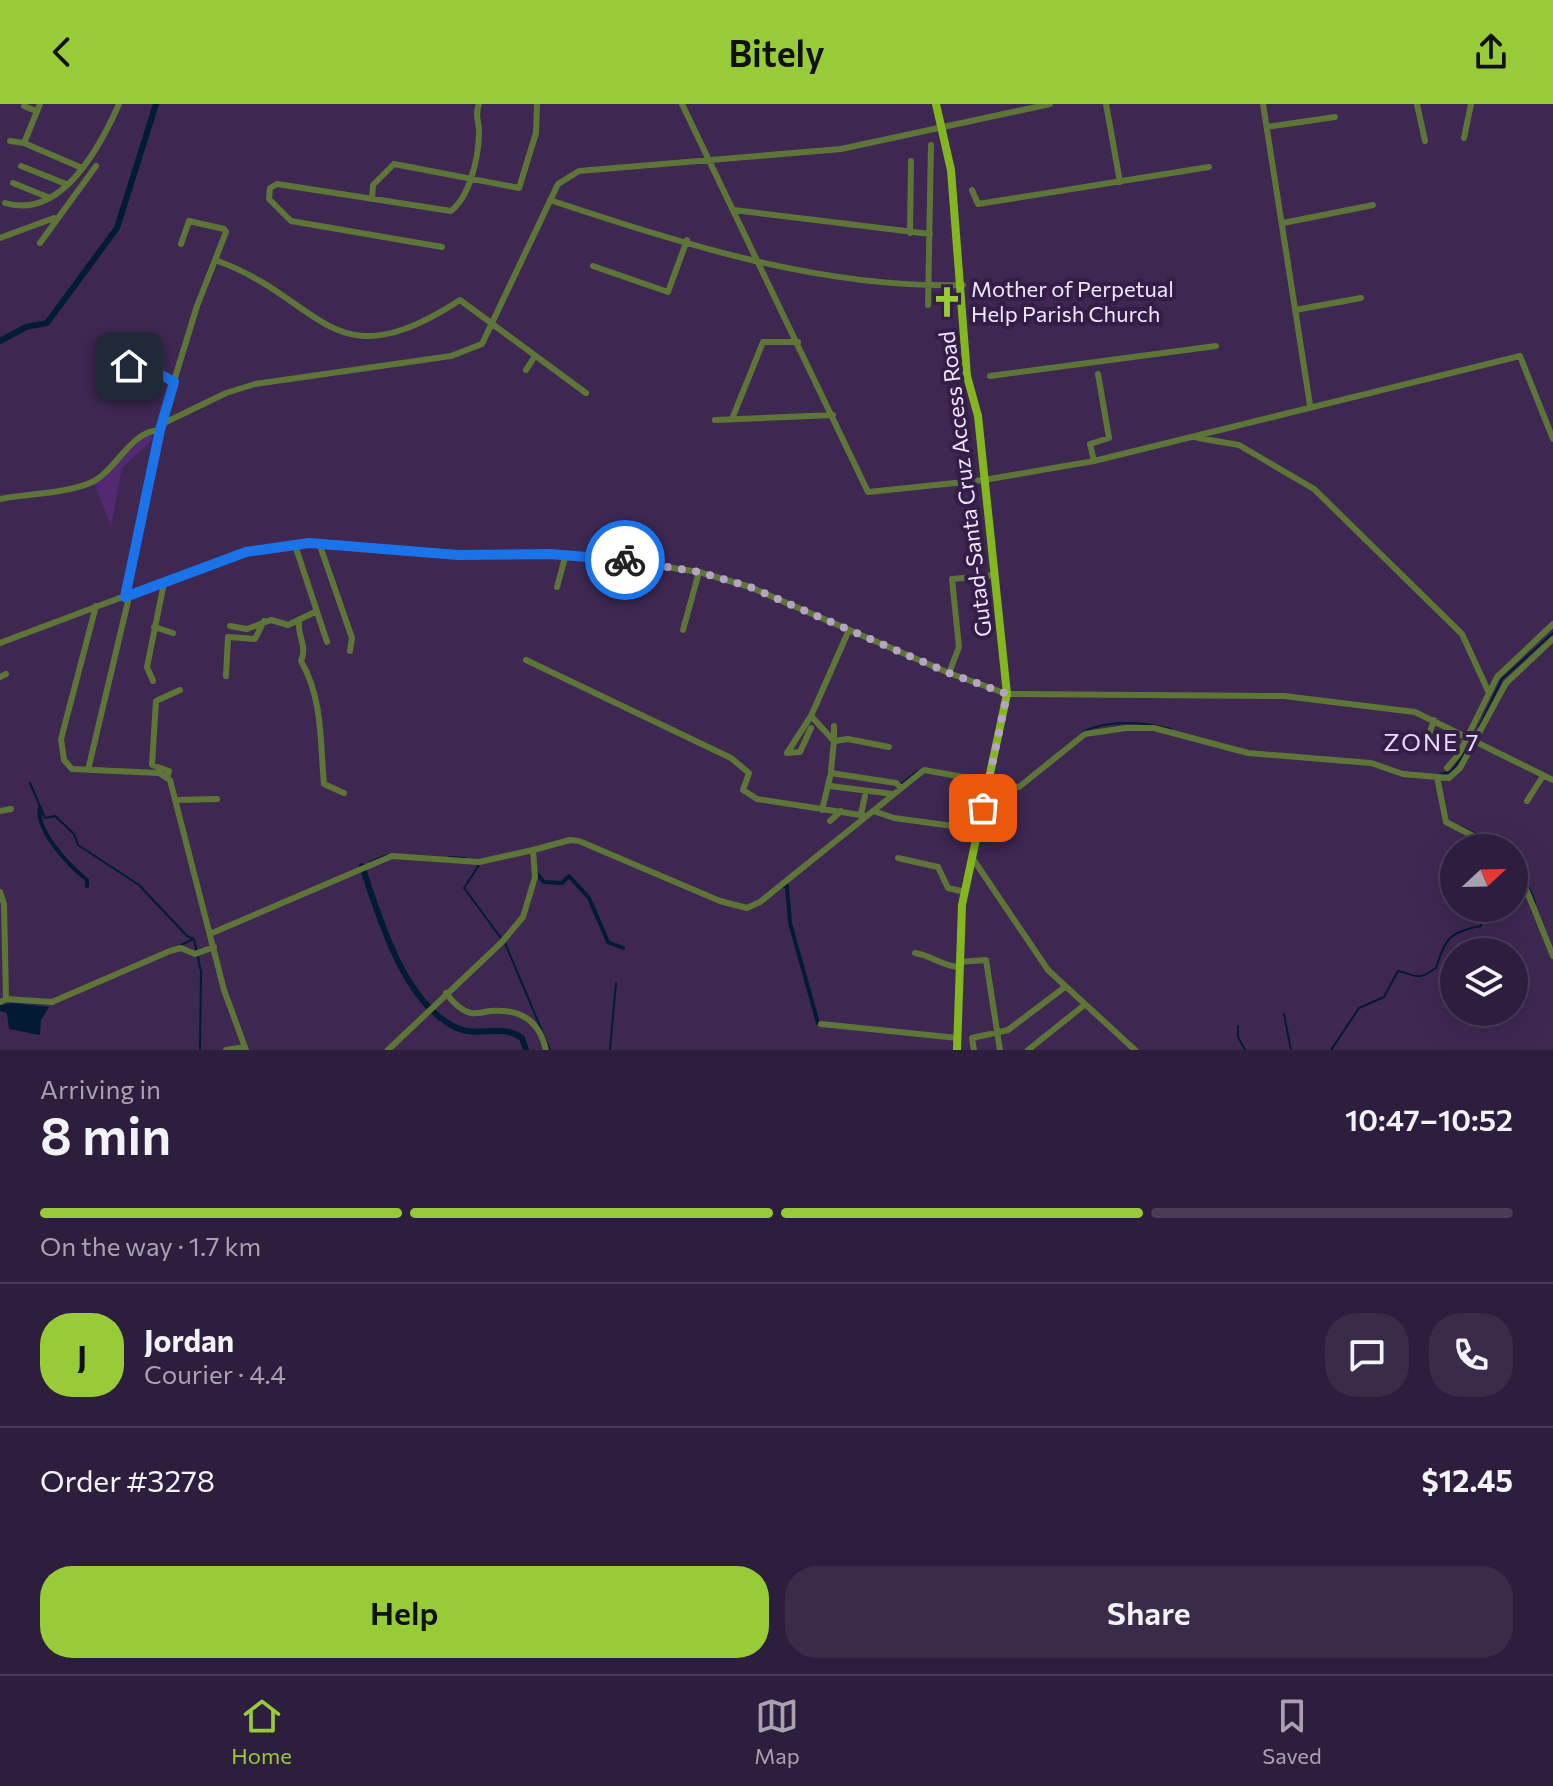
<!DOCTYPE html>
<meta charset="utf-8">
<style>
:root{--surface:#2e1e3e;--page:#3a2b49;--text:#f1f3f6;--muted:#a7a2b0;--line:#493c58;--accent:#98cb38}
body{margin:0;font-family:Commissioner,sans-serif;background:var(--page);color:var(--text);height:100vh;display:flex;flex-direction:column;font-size:30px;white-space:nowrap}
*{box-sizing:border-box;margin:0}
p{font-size:26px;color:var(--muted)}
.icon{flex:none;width:44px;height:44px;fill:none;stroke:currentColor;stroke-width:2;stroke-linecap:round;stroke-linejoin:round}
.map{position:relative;height:946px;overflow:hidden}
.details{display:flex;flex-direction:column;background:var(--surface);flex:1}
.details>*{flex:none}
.needle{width:52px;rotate:68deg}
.tools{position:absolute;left:1440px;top:730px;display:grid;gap:16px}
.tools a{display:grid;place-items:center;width:88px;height:88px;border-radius:50%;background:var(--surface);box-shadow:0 8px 32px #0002,0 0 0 2px var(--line);font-size:40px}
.pin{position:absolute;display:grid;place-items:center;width:68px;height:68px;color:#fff;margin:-34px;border-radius:16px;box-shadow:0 4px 12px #0006}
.courier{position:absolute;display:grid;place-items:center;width:80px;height:80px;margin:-40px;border:6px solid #1a73e8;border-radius:50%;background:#fff;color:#222;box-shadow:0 2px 10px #0007}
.head em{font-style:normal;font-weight:600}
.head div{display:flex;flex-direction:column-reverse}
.head{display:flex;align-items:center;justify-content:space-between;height:136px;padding:0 40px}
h1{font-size:52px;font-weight:600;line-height:60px}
.bar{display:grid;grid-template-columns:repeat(4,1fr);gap:12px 8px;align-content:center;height:96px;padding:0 40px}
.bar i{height:10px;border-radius:6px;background:var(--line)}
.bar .current{background:var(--accent)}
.bar p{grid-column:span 4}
.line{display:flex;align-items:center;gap:20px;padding:0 40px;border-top:2px solid var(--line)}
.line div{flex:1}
.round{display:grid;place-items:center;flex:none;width:84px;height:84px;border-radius:32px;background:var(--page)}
.primary-button{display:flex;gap:16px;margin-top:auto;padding:16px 40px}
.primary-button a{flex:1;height:92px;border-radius:32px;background:var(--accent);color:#111;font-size:32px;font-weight:600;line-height:92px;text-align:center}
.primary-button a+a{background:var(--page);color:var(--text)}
header{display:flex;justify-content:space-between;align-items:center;height:104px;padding:0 40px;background:var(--accent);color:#111;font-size:36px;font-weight:600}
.tab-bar{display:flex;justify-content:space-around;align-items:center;height:112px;border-top:2px solid var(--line);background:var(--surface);font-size:22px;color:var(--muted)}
.tab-bar a{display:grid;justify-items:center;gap:4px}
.tab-bar .current{color:var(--accent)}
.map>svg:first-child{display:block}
.green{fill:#522972}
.water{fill:#001b33}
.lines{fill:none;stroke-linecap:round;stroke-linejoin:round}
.stream{stroke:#001b33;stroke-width:2}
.canal{stroke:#001b33;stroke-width:4}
.river{stroke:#001b33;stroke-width:6}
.minor{stroke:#5d7638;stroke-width:6}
.major{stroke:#84b61f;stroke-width:8}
.done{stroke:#b3a4c1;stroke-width:8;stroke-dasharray:0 14.4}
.route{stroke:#1a73e8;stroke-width:10}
.labels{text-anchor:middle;stroke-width:8;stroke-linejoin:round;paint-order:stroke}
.poi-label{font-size:22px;fill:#f2e7fd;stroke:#341e47;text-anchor:start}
.street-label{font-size:22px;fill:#f2e7fd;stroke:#341e47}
.neighbourhood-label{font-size:24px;letter-spacing:2px;fill:#e9dafa;stroke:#341e47}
</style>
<header><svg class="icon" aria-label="back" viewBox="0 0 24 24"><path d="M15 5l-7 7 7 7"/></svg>Bitely<svg class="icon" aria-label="share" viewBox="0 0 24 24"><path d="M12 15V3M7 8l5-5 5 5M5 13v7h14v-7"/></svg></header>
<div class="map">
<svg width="1553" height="946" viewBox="0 0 1553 946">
<rect width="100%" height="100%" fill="#3e2852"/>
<!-- green -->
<path class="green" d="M153 328 151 337 122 364 111 422 94 379 139 337Z"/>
<!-- water -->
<path class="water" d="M12 899 49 903 41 916 40 931 9 925 7 909 0 907V901Z"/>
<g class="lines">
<!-- stream -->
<path class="stream" d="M1479 623 1502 575 1553 529
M1083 628C1108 615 1145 618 1171 625
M1440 670 1451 668 1466 647
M30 679 45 714 55 712 74 730 78 741 139 781 187 832 194 835 201 868 200 946
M901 680 918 667
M1459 722 1478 731
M449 753 466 754
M1515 753 1535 798
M370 758 387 751
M479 761 464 784 501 834
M505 839 550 946
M181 841 193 835
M1284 910 1291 946
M1238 922V933L1245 946
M610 945 616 879
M1331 946 1359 904 1384 893 1398 867C1416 870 1415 879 1436 864 1446 834 1449 828 1481 822L1482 812 1489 804"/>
<!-- canal -->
<path class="canal" d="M40 703C35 725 67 760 87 776V782
M537 770 544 778 562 779 569 772 589 794 608 838 623 844
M782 782H787L790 819 818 919"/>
<!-- river -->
<path class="river" d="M0 237 26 223 47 219 117 124 156 0
M362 762C379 813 404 900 457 924 478 934 501 919 522 934L526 946"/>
<!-- minor -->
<path class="minor" d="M40 0 24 39 82 64
M682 0 868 388 984 376 1094 357 1520 252 1553 335
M1106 0 1120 78
M1263 0 1310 301
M1417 0 1425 37
M24 2 36 7
M1267 23 1335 13
M1464 34 1471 0
M10 37 24 39
M21 62 66 80
M13 79 50 94
M972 86 978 100 1209 63
M372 95 373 81 394 60 519 84 536 29 537 0
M550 96C681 140 824 185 963 181
M5 99C62 116 100 43 119 0
M734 106 930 130
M1283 119 1373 101
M910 129 911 57
M0 134 54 114
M40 139 96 62
M442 143 291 117 269 95 270 84 277 80 451 107C470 92 478 55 479 31 480 19 474 12 479 0
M218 157C324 196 331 280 460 196L586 289
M593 162 668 188 687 136
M928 201 931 41
M1295 206 1361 194
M115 258 160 270 174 278
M526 266 535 252
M990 272 1216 242
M732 315 763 238H798
M715 316 833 311
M162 320 226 289 255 280 451 252 482 240 558 80 579 67 841 45 1050 0
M1198 334 1239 341 1314 385 1462 530 1489 589
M1094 357 1090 340 1109 334 1098 270
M0 395C25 390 70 389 92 378 117 366 130 327 160 326
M319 439 352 534 350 547
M295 441 327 538
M557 483 566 450
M125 493 162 316 197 202 226 128 224 125 189 117 181 140
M96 502 61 635 64 656 72 665 159 669 170 676 224 886 246 946
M299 517C297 531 308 543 301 557 323 595 320 638 324 680L344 689
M230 522 247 525 271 516 288 521 317 507
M154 523 173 529
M683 526 699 468
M0 539 229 453 281 442 319 439 458 451 534 449 607 454 699 468 750 483 949 569 1007 590 1284 592 1415 608 1553 676
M526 556 731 654 749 669 743 686 757 695 867 712
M949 569 959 543 952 475 995 471
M226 572 228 533 255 535 264 517
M0 573 6 570
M153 577 147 563 164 479
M811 612 834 637 831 666
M834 622V637L848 635 889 643
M811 624 800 648 787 649 811 612 849 526
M1427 637 1434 616
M1447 664 1459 650 1497 573 1553 520
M88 666 129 493
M167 673 169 667 152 661 156 597 180 586
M1437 673 1446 718 1497 744
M830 682 893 690
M177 696 217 695
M1527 697 1543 672
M822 706 831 669 896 679 901 684
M0 707 11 705
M873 707 894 714 960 723 968 674
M861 710 865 692
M830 717 841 707
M898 754 938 763 948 784 965 788
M973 755 1048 866 1135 946
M1514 755 1553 852
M0 788 4 800 6 895
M212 829 392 752 479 758 533 746
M915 849C932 852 941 861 958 863
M959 858 986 856 1000 946
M446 889C452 897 461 907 471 909 476 910 485 908 490 907 521 905 539 916 546 946
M0 898 6 895 52 898 170 847 181 844 195 850 214 843
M821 920 958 934
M226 946 245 943
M388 946 502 838 523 813 535 773 533 746 570 736 579 737 720 797 747 804 760 798 924 666 1019 683 1085 630 1126 624H1154L1248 649 1371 659 1403 670 1449 674 1460 664 1506 579 1553 535
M974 946 972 934 1008 926 1065 883
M1028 946 1083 902"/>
<!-- major -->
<path class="major" d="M936 0 951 66 967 272 978 312 1007 590 962 801 957 946"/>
</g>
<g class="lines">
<!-- done -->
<path class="done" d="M625 456 699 468 750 483 949 569 1007 590 983 704"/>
<!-- route -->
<path class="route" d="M129 262 160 270 174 278 160 326 125 493 246 448 309 439 458 451 550 450 625 456"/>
</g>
<!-- icons -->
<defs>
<symbol id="church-bare" viewBox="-9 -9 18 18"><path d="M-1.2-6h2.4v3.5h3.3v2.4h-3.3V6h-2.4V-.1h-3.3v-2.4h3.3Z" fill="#98cb38" stroke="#341e47" stroke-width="2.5" paint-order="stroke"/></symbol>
</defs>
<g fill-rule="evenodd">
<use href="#church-bare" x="925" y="176" width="44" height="44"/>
</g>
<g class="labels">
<!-- poi labels -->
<g class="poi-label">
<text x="971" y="193">Mother of Perpetual<tspan x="971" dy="25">Help Parish Church</tspan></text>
</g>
<!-- street labels -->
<g class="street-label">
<text transform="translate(965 380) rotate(-97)" y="8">Gutad-Santa Cruz Access Road</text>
</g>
<!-- neighbourhood labels -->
<g class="neighbourhood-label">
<text x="1432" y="647">ZONE 7</text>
</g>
</g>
</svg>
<div class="tools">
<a><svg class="needle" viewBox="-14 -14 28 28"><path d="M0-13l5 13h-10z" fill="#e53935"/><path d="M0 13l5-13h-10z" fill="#a7a2b0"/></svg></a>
<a><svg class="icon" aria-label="layers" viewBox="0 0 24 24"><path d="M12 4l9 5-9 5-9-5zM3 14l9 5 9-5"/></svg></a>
</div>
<div class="pin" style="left:983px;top:704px;background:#ea580c"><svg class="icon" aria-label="bag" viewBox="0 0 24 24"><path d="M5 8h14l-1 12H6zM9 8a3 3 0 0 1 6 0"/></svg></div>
<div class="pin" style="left:129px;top:262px;background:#1f2937"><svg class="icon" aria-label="home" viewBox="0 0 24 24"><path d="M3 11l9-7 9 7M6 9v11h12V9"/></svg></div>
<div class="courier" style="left:625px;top:456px"><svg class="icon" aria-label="bike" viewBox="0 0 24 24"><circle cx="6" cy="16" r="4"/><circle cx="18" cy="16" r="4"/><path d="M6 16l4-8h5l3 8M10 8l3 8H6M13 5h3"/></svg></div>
</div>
<section class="details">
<div class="head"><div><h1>8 min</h1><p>Arriving in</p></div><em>10:47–10:52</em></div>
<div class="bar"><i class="current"></i><i class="current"></i><i class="current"></i><i></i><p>On the way · 1.7 km</p></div>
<div class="line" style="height:144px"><b class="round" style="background:var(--accent);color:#111">J</b><div><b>Jordan</b><p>Courier · 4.4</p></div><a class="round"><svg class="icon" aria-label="chat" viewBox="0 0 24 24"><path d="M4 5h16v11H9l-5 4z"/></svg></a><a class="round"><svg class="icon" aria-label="phone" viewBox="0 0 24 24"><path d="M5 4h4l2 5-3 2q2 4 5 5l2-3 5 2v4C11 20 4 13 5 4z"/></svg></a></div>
<div class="line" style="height:104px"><div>Order #3278</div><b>$12.45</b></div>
<div class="primary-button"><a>Help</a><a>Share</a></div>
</section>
<nav class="tab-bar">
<a class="current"><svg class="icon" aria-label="home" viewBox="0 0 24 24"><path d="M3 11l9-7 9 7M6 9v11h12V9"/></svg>Home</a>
<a><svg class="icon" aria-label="map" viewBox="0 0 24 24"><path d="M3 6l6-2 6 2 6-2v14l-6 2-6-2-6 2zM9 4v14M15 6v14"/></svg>Map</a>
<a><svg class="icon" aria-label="saved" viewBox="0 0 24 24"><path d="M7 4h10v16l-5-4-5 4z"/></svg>Saved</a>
</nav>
